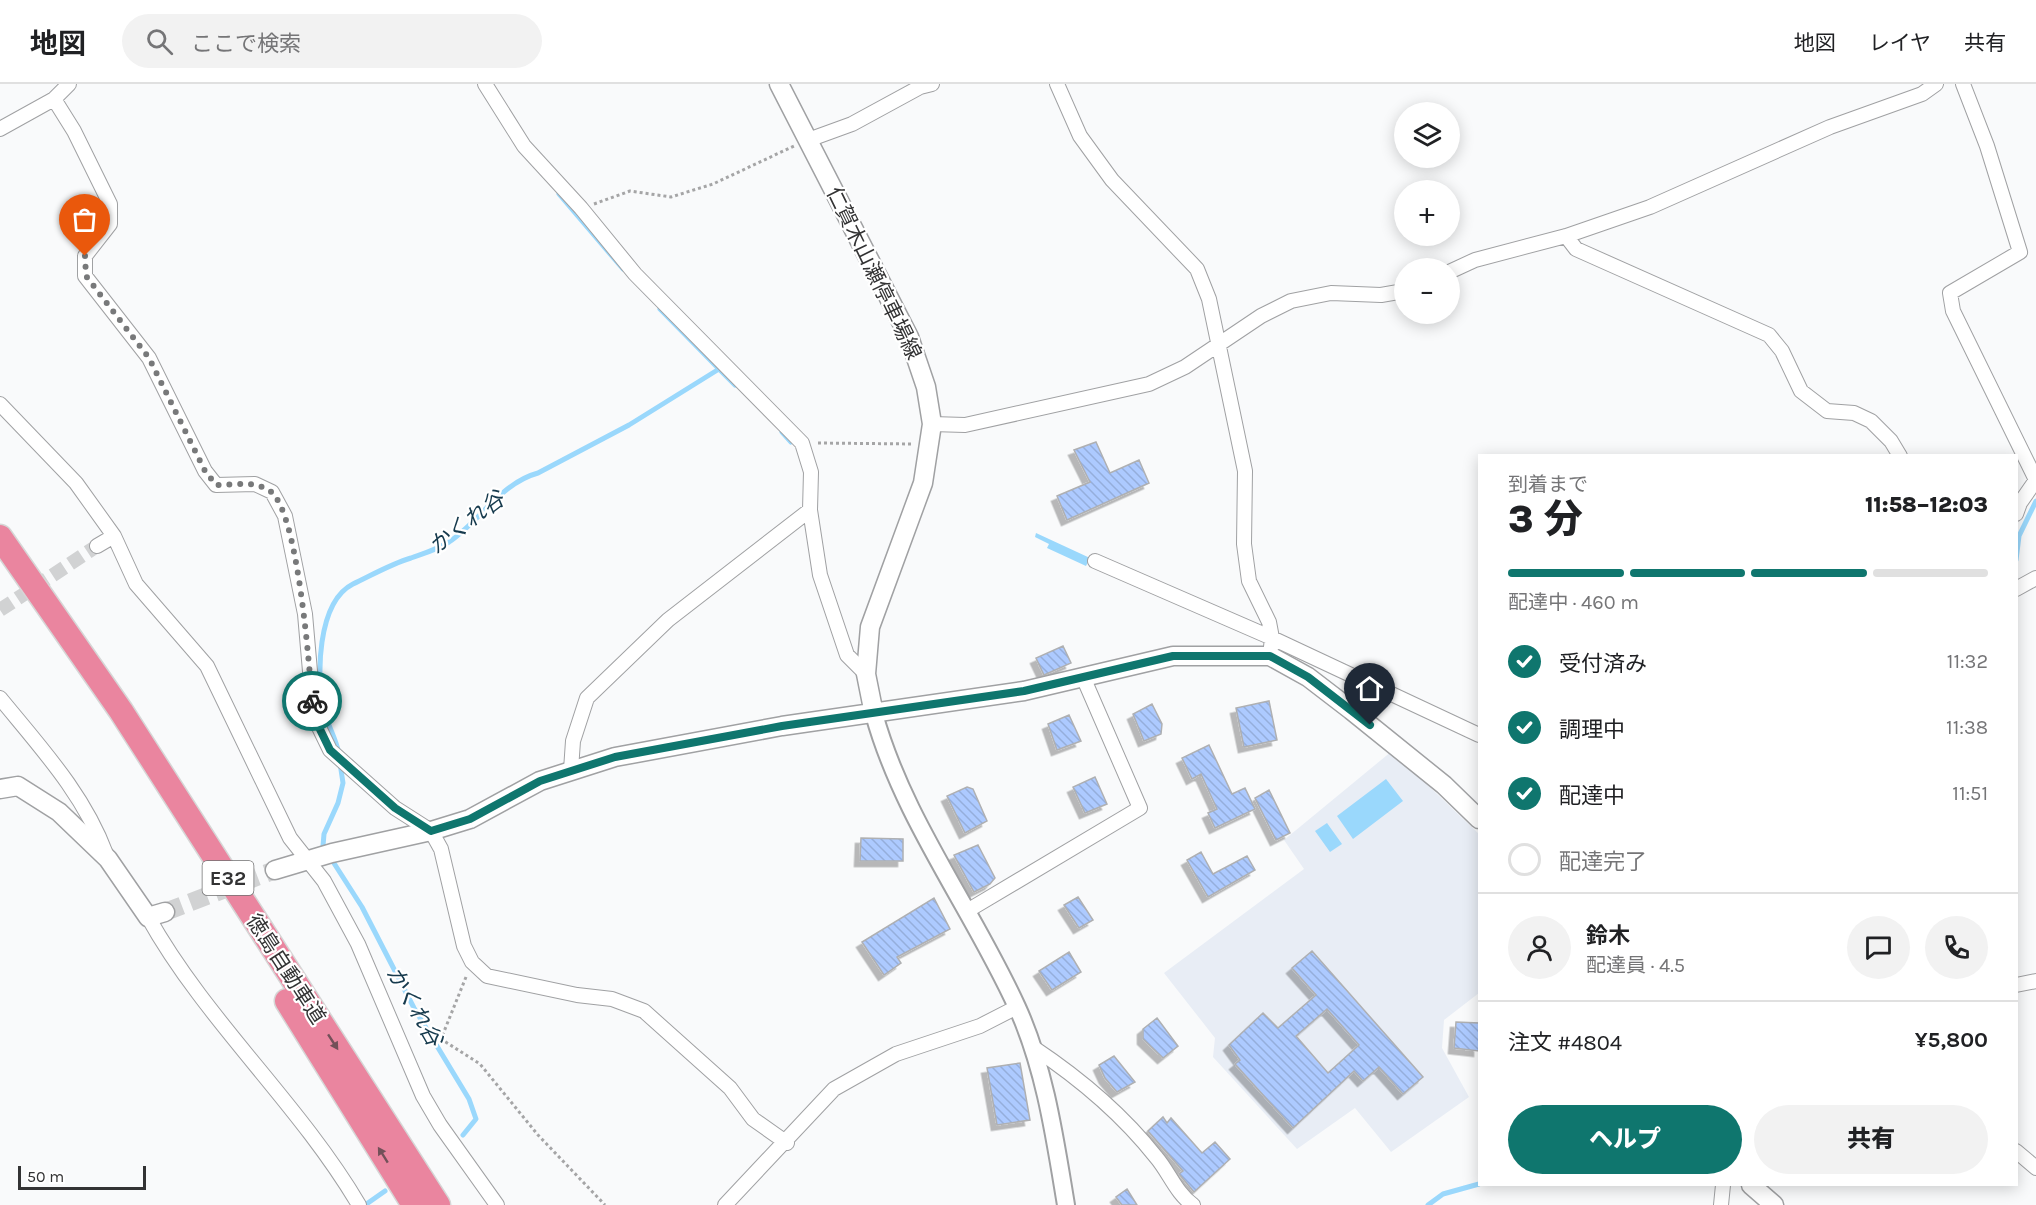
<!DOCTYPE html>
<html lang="ja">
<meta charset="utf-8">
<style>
:root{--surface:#fff;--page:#f2f2f2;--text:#202124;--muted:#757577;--line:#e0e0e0;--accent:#0f766e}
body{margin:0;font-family:Karla,"Noto Sans JP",sans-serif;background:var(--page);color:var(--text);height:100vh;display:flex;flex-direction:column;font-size:22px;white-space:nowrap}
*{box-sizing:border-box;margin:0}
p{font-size:20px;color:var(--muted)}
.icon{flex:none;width:33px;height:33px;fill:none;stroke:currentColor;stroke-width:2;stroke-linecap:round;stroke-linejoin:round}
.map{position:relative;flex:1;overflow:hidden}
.panel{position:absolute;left:1478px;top:370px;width:540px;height:732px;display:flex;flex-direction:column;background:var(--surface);border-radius:0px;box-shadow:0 3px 15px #0003}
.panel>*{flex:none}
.controls{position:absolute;left:1394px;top:18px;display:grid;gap:12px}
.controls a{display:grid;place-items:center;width:66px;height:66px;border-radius:50%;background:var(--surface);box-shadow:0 3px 15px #0003;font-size:30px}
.scale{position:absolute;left:18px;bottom:15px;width:128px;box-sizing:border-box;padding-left:6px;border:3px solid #333334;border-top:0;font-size:16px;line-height:21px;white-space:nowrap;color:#333334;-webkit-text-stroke:4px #fff;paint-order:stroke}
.pin{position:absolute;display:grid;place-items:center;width:51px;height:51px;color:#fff;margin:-62px -26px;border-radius:50% 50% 50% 0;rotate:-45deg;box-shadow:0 0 6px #0007}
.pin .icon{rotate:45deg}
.courier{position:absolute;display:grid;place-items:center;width:60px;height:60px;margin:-30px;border:4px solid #0f766e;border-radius:50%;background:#fff;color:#222;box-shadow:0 2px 8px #0007}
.headline em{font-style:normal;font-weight:800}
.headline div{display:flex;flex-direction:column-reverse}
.headline{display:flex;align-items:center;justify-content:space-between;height:102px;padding:0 30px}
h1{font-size:39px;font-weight:800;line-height:45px}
.bar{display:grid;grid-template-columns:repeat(4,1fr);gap:9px 6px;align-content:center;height:72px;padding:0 30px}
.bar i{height:8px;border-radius:4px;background:var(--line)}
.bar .current{background:var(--accent)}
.bar p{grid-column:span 4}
.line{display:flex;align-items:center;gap:15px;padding:0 30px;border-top:2px solid var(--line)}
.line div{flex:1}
.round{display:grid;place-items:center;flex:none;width:63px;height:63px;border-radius:32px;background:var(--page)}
ol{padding:0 30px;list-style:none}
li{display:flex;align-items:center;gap:18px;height:66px}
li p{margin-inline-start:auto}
li .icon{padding:6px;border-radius:50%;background:var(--accent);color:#fff;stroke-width:4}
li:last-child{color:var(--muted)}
li i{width:33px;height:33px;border:3px solid var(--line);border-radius:50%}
.button{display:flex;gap:12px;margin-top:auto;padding:12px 30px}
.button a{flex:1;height:69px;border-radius:36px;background:var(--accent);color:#fff;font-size:24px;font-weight:800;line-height:69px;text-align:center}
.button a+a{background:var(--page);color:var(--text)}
header{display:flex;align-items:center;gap:36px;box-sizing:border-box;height:84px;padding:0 30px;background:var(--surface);border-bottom:2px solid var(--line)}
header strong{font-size:28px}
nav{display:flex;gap:33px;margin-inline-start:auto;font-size:21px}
.search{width:420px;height:54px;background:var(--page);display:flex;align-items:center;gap:15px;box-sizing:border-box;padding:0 21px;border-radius:33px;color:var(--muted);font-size:22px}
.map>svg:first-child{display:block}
.built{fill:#e8edf5}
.water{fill:#9ad8fc}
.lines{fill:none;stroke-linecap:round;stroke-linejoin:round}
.stream{stroke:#9ad8fc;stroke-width:5}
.building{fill:url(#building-back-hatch);stroke:#afb0b2;stroke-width:1.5;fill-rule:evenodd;filter:url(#shadow)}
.minor-tunnel{stroke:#d1d2d3;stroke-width:14;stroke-dasharray:14 7;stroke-linecap:butt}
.secondary-tunnel{stroke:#d1d2d3;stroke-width:18;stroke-dasharray:18 9;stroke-linecap:butt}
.minor-casing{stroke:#a0a1a3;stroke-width:16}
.tertiary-casing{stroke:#a0a1a3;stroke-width:20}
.secondary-casing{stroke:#a0a1a3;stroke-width:21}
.motorway-casing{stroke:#d6d6d6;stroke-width:27}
.path{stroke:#a5a5a6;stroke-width:3;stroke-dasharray:3 3;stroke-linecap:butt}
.minor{stroke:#fff;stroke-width:14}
.tertiary{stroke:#fff;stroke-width:16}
.secondary{stroke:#fff;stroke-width:18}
.motorway{stroke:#ea859f;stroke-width:24}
.oneway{fill:#735059}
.done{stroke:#78797a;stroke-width:6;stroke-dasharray:0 10.8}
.route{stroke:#0f766e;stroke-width:8}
.labels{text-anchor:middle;stroke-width:4.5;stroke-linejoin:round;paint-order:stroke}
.shield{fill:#fff;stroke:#707071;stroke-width:1.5}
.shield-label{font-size:20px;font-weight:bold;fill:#333334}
.street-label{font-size:21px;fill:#333334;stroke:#fff}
.water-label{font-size:22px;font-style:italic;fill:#163a4d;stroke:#fff}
</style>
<header>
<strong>地図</strong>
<div class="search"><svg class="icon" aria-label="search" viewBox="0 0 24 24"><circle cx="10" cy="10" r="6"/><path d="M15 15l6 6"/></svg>ここで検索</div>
<nav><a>地図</a><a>レイヤ</a><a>共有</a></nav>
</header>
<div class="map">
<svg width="2036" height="1121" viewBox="0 0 2036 1121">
<defs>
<pattern id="building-back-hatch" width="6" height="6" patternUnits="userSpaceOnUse" patternTransform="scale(1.5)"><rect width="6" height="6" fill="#adcaff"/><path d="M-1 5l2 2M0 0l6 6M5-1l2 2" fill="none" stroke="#95aedb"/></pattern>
<filter id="shadow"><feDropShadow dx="-5.5" dy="5.5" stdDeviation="0" flood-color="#0004"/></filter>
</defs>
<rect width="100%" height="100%" fill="#f9fafb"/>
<!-- built -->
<path class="built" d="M1392 667 1479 750V909L1444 936 1442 964 1469 1013 1391 1068 1355 1024 1297 1065 1213 973 1215 954 1164 889 1304 785 1284 756Z"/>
<!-- water -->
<path class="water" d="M1036 449 1090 474 1086 482 1047 464 1049 460 1035 453Z
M1386 695 1403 717 1353 755 1337 732Z
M1327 739 1342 760 1330 768 1315 747Z"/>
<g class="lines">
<!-- stream -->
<path class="stream" d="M559 110 623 185
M719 285 735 301
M782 348 791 358
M2016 476 2019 452 2036 417
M339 670C336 654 328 642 324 627 316 594 317 518 353 500 372 491 391 480 411 474 425 469 436 466 449 458 480 437 501 399 538 389L629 341 719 285 660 225
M340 679 343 699 338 719 324 750 323 762 362 823 414 924 469 1015 476 1035 463 1051
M365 1121 385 1107
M1428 1121 1443 1110 1479 1100"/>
</g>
<!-- building -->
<path class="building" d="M1096 358 1110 389 1139 376 1149 399 1067 436 1057 412 1090 398 1074 366Z
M1063 562 1071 579 1044 591 1036 574Z
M1269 617 1277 656 1244 663 1236 624Z
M1152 620 1162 640 1161 650 1144 657 1133 630Z
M1069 631 1081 657 1057 666 1048 640Z
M1209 661 1232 710 1245 704 1255 725 1215 744 1208 729 1217 725 1201 690 1192 695 1182 674Z
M1095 693 1107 720 1085 729 1073 703Z
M967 703 973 705 987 737 965 749 947 712Z
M1269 706 1290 749 1276 756 1255 714Z
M861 754 903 755V777H860Z
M978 761 995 794 990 800 974 808 954 771Z
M1201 768 1213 790 1247 772 1255 786 1208 813 1187 776Z
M1078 813 1093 836 1079 844 1064 821Z
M934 814 950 845 897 873 901 879 884 891 862 858Z
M1312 867 1423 993 1403 1010 1379 983 1363 997 1354 987 1293 1044 1235 980 1240 976 1229 961 1263 929 1278 944 1316 911 1292 884ZM1327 925 1359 961 1328 989 1296 952Z
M1069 868 1081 888 1052 906 1039 887Z
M1157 934 1178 962 1163 974 1143 955V945Z
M1456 938 1479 939V967L1454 964Z
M1114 972 1135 998 1117 1008 1105 994 1099 981Z
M1020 979 1030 1036 997 1041 987 984Z
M1163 1033 1167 1039 1171 1034 1202 1069 1215 1058 1230 1075 1194 1108 1179 1090 1183 1087 1148 1047Z
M1127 1105 1137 1121H1122L1116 1113Z"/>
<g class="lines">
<!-- minor-tunnel -->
<path class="minor-tunnel" d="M0 526 97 462"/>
<!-- secondary-tunnel -->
<path class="secondary-tunnel" d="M165 828 275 786"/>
<defs>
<path id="minor" d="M485 0 524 62 581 124 635 190 802 359 811 388 810 426 820 491 847 571 866 590
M1057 0 1080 52 1112 96 1197 185 1209 215 1245 387 1244 460 1249 497 1269 538 1272 554 1270 572
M1963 0 1987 62 2020 168 1950 209 1953 227 2036 396
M54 15 74 47 110 120V140L85 172V192L149 274 205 387 216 401 255 400 272 408 285 432 305 530 314 633 330 666 395 724 431 747 441 765 464 862 472 878 487 892 577 911 612 915 644 927 730 1004 753 1035 787 1059
M0 45 54 15 69 0
M808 56 852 40 920 3 932 0
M1566 152 1576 165 1769 251 1782 267 1801 307 1827 327 1854 329 1871 337 1891 357 1900 372
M1449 188 1475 176 1566 152 1650 123 1830 43 1922 10 1936 0
M0 320 76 399 114 452 136 500 207 582 290 754 324 797 358 860 423 1012 440 1041 497 1121
M932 340 965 341 1149 300 1185 283 1261 232 1291 217 1331 209 1381 211 1404 207
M2016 430 2020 419 2036 396
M97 462 114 452
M1095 477 1272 554 1479 651
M2016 505 2036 494
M0 614C40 663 84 710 106 770
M571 686 573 657 587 614 668 536 810 426
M967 827 1140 724 1083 593
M148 833C206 937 298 1018 359 1121
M2016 901 2036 897
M1034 964C1079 994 1122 1030 1156 1073 1169 1088 1176 1109 1193 1121
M2016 1067 2036 1084
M725 1121 834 1005 896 970 980 942 1017 923
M1721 1121 1723 1101"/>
<path id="tertiary" d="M874 630C903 735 972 824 1017 923 1045 984 1055 1055 1066 1121"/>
<path id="secondary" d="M779 0 909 253 926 303 932 340 923 399 870 543 866 590 874 630
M0 705 18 702 59 728 108 775 148 833 165 828
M275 786 332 769 431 747 470 735 540 697 615 673 782 642 1024 607 1173 572H1270L1308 593 1351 626 1444 701 1479 735
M1751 1101 1774 1121"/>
<path id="motorway" d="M0 453 121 627 438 1121
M287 917 414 1121"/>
</defs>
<!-- minor casing -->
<use href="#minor" class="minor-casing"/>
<!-- tertiary casing -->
<use href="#tertiary" class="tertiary-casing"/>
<!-- secondary casing -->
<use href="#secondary" class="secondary-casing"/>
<!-- motorway casing -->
<use href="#motorway" class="motorway-casing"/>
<!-- path -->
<path class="path" d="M594 120 630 107 671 113 713 100 794 62
M818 359 914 360
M466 893 441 955 480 980 538 1051 605 1121"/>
<!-- minor -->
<use href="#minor" class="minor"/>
<!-- tertiary -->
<use href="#tertiary" class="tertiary"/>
<!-- secondary -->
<use href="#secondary" class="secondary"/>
<!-- motorway -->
<use href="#motorway" class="motorway"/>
</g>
<!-- one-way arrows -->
<defs><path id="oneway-solid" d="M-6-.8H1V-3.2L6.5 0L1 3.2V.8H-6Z" transform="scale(1.5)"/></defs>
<g class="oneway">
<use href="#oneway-solid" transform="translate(333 958) rotate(57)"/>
<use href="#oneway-solid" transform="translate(383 1071) rotate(-122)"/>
</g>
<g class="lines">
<!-- done -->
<path class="done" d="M85 172 86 192 149 274 205 387 216 401C234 401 254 396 270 407 298 426 309 580 312 617"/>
<!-- route -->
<path class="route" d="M312 617 314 633 330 666 395 724 431 747 470 735 540 697 615 673 782 642 1024 607 1173 572H1270L1308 593 1370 641"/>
</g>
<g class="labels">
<!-- shield labels -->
<rect class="shield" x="202.5" y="777" width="51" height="34" rx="4.5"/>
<g class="shield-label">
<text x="228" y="801">E32</text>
</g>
<!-- street labels -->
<g class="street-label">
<text transform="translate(874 189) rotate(64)" y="7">仁賀木山瀬停車場線</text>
<text transform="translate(286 885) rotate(57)" y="7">徳島自動車道</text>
</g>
<!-- water labels -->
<g class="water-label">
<text transform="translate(466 438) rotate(-37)" y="8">かくれ谷</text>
<text transform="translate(415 922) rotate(60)" y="8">かくれ谷</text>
</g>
</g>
</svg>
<div class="controls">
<a><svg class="icon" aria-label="layers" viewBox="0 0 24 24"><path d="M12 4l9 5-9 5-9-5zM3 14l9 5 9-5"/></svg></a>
<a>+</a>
<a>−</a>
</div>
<div class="scale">50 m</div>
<div class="pin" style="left:85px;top:172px;background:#ea580c"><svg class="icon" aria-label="bag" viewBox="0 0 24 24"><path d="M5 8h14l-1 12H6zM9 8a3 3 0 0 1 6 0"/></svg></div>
<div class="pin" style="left:1370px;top:641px;background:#1f2937"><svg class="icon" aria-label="home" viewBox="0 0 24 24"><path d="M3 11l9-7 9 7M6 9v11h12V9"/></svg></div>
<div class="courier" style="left:312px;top:617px"><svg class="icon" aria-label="bike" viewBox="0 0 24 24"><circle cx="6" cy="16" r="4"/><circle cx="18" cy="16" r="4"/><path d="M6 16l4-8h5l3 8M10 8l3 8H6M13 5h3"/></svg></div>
<section class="panel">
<div class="headline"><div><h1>3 分</h1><p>到着まで</p></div><em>11:58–12:03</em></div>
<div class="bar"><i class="current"></i><i class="current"></i><i class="current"></i><i></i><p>配達中 · 460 m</p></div>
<ol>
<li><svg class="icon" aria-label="check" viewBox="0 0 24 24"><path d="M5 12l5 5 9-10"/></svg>受付済み<p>11:32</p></li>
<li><svg class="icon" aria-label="check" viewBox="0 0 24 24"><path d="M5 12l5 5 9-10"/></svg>調理中<p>11:38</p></li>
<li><svg class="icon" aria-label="check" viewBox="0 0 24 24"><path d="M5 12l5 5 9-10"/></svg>配達中<p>11:51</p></li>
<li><i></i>配達完了</li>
</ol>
<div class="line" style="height:108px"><a class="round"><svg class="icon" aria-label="person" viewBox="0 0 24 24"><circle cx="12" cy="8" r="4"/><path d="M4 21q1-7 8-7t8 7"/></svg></a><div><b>鈴木</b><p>配達員 · 4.5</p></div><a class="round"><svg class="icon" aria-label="chat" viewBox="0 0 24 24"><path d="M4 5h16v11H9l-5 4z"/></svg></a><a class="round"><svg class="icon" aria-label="phone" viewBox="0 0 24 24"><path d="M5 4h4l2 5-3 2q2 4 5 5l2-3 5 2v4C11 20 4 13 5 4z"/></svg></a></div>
<div class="line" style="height:78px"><div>注文 #4804</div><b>¥5,800</b></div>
<div class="button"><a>ヘルプ</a><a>共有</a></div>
</section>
</div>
